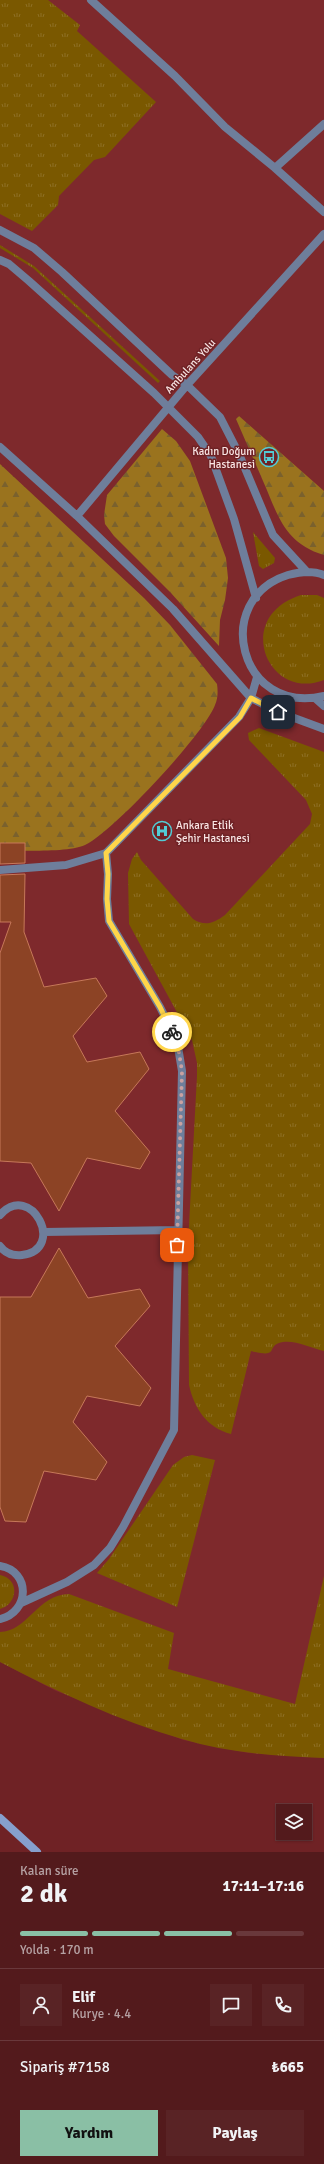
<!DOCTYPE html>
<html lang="tr">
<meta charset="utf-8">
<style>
:root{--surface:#531a1c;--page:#592325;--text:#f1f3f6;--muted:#b5a1a3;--line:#69383b;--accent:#8abfa5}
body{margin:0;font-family:Signika,sans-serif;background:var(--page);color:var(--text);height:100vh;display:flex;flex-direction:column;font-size:15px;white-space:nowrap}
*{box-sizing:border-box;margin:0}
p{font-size:13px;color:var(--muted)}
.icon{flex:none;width:22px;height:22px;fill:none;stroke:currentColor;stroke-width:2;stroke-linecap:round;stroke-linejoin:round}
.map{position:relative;height:1852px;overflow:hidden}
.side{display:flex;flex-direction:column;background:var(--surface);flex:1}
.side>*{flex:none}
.controls{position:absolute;left:276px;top:1804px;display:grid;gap:8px}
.controls a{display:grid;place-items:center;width:36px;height:36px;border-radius:0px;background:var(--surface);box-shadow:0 1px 3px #0004,0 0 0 1px var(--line);font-size:20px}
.pin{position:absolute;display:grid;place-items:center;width:34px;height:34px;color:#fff;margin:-17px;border-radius:8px;box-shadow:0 2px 6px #0006}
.courier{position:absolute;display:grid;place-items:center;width:40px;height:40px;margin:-20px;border:3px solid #ffd54a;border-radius:50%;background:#fff;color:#222;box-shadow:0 1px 5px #0007}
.overview em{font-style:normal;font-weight:800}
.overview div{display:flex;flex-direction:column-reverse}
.overview{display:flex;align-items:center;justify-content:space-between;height:68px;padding:0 20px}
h1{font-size:26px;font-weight:800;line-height:30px}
.bar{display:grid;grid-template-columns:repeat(4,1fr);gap:6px 4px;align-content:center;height:48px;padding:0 20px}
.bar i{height:5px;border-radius:3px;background:var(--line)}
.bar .active{background:var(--accent)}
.bar p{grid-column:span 4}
.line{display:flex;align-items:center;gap:10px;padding:0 20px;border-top:1px solid var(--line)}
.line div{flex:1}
.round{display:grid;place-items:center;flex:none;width:42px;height:42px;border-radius:0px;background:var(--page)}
.cta{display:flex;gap:8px;margin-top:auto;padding:8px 20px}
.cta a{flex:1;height:46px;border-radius:0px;background:var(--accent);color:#111;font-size:16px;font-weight:800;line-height:46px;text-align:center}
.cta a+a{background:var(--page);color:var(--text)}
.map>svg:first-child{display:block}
.built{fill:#7e292c}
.grass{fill:url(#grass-tufts)}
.forest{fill:url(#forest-firs)}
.building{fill:#8c4325;stroke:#c67859}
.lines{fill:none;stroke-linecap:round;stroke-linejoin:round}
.lane{stroke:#6e7e9b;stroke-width:8}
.secondary{stroke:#869fcd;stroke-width:8}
.done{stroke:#c9a1a1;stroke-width:4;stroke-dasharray:0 7.2}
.route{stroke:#ffd54a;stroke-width:5}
.labels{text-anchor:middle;stroke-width:3;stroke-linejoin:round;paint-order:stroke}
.street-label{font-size:11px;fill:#f9e5e4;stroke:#6f2225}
.poi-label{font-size:11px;fill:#f9e5e4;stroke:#6f2225;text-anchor:end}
</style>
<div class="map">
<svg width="324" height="1852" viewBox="0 0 324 1852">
<defs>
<pattern id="grass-tufts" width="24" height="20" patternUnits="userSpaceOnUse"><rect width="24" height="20" fill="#7a5800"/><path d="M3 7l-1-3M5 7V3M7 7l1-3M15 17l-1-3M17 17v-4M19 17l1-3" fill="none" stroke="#8e7025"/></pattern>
<pattern id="forest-firs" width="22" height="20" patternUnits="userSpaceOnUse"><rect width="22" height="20" fill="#9a731e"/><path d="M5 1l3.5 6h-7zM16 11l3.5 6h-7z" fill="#7a612d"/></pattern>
</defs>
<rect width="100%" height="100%" fill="#6f2225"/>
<!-- built -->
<path class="built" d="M0 0H324V1758L248 1753 183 1740 56 1691 0 1662Z"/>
<!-- grass -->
<path class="grass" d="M0 0H48L80 25 77 31 156 102 105 157 94 160 59 196 58 205 32 231 0 214Z
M0 245 34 266 160 381 158 383 33 268 0 248Z
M253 532 275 558 274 563 263 569 259 566Z
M301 595H317L324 598V680C268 702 232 617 301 595Z
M259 728 324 752V1351C312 1348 295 1340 283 1342 264 1345 282 1359 251 1351L231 1434C207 1428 194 1408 189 1385L188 1244 197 1076V1063L192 1040 129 924 128 873 132 859 137 852 141 860 193 919C205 927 214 923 225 915L310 824 312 814 306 800 249 740 248 733Z
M192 1455 215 1460 177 1607 97 1573 109 1559 173 1465 184 1457Z
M0 1575C20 1579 18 1604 0 1609Z
M324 1576V1758C277 1756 228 1753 182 1739 119 1721 58 1692 0 1662V1632C27 1632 38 1594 69 1594L174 1633 168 1669 295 1704Z"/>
<!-- forest -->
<path class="forest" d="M239 416 324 491V555C284 543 278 515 263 481 254 460 245 440 236 419Z
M162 429 176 441 190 461 226 558 228 578 225 600 220 620 219 646 170 592 114 536 105 524 104 515 107 495Z
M0 464 144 598 170 625 217 684C218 691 218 698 215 705 205 733 113 832 85 845 67 853 21 850 0 851Z"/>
<!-- building -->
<path class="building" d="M0 843H25V863L0 864Z
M25 874 24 932 44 987 96 978 107 996 73 1036 87 1062 140 1052 149 1069 115 1111 150 1152 140 1169 87 1158 59 1211 31 1163 0 1161V953L11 922H0V875Z
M59 1248 88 1298 140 1289 150 1306 115 1346 151 1388 140 1406 87 1396 73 1422 107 1462 96 1480 44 1471 26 1522 5 1521 0 1507V1297H31Z"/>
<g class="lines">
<!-- lane -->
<path class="lane" d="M91 0 175 76 225 127 275 168 324 212
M275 168 324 124
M0 230 34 248 62 272 172 375 187 385 220 417 239 454 273 535 307 572
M0 260 9 264 29 281 154 393 198 437 211 456 234 519 256 598
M0 447 77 516 173 609 251 698 278 712 324 729
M77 516 187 385 324 234
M324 575C313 570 299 572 288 575 211 599 239 716 324 696
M315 698 324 706
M0 870 66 865 106 853 239 717 251 698 257 677
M0 1215C31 1180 67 1250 22 1255 13 1256 5 1253 0 1246
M44 1232 178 1230
M0 1566C31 1571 30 1612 0 1619
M21 1603 67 1582 94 1565 110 1548 123 1527 174 1430 182 1071 177 1041 160 1007 109 921 107 899 108 874 106 853"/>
<!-- secondary -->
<path class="secondary" d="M0 1818 37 1852"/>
</g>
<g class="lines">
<!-- done -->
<path class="done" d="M172 1032 177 1041 182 1071 177 1245"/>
<!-- route -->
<path class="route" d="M172 1032 160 1007 109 921 107 899 108 874 106 853 240 717 251 698 278 712"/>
</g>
<!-- icons -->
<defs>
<symbol id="bus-ring" viewBox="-11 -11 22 22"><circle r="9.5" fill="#6f2225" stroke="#52ccd5" stroke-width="1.5"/><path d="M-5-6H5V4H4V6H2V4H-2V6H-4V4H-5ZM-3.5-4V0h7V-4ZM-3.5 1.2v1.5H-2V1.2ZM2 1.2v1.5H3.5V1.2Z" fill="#52ccd5"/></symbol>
<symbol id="hospital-ring" viewBox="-11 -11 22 22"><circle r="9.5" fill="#6f2225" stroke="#52ccd5" stroke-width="1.5"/><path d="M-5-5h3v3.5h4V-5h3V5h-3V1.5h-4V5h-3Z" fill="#52ccd5"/></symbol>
</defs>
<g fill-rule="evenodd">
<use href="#bus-ring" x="258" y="446" width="22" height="22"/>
<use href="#hospital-ring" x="151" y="820" width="22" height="22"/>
</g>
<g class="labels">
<!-- street labels -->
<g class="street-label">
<text transform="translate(190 366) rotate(-48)" y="4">Ambulans Yolu</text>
</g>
<!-- poi labels -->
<g class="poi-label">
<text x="255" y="455">Kadın Doğum<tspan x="255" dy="13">Hastanesi</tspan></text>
<text x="176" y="829" text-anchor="start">Ankara Etlik<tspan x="176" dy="13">Şehir Hastanesi</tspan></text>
</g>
</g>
</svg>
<div class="controls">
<a><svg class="icon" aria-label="layers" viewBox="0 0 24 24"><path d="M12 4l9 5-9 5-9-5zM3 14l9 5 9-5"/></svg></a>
</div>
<div class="pin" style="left:177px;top:1245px;background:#ea580c"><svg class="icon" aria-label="bag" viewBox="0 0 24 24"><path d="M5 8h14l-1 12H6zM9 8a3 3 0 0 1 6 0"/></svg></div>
<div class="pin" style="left:278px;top:712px;background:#1f2937"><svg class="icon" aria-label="home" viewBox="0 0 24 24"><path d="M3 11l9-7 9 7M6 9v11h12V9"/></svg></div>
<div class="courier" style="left:172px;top:1032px"><svg class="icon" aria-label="bike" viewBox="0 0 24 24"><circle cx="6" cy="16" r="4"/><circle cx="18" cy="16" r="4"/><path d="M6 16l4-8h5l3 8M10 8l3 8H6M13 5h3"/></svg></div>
</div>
<section class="side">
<div class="overview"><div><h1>2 dk</h1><p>Kalan süre</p></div><em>17:11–17:16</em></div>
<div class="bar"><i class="active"></i><i class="active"></i><i class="active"></i><i></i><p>Yolda · 170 m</p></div>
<div class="line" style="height:72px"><a class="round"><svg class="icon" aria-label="person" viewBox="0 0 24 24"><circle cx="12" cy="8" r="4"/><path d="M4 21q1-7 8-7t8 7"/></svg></a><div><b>Elif</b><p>Kurye · 4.4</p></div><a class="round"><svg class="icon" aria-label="chat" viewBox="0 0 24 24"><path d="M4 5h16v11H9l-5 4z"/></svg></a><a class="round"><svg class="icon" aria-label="phone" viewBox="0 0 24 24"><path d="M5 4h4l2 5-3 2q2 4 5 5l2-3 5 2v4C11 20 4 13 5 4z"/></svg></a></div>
<div class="line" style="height:52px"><div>Sipariş #7158</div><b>₺665</b></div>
<div class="cta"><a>Yardım</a><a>Paylaş</a></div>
</section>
